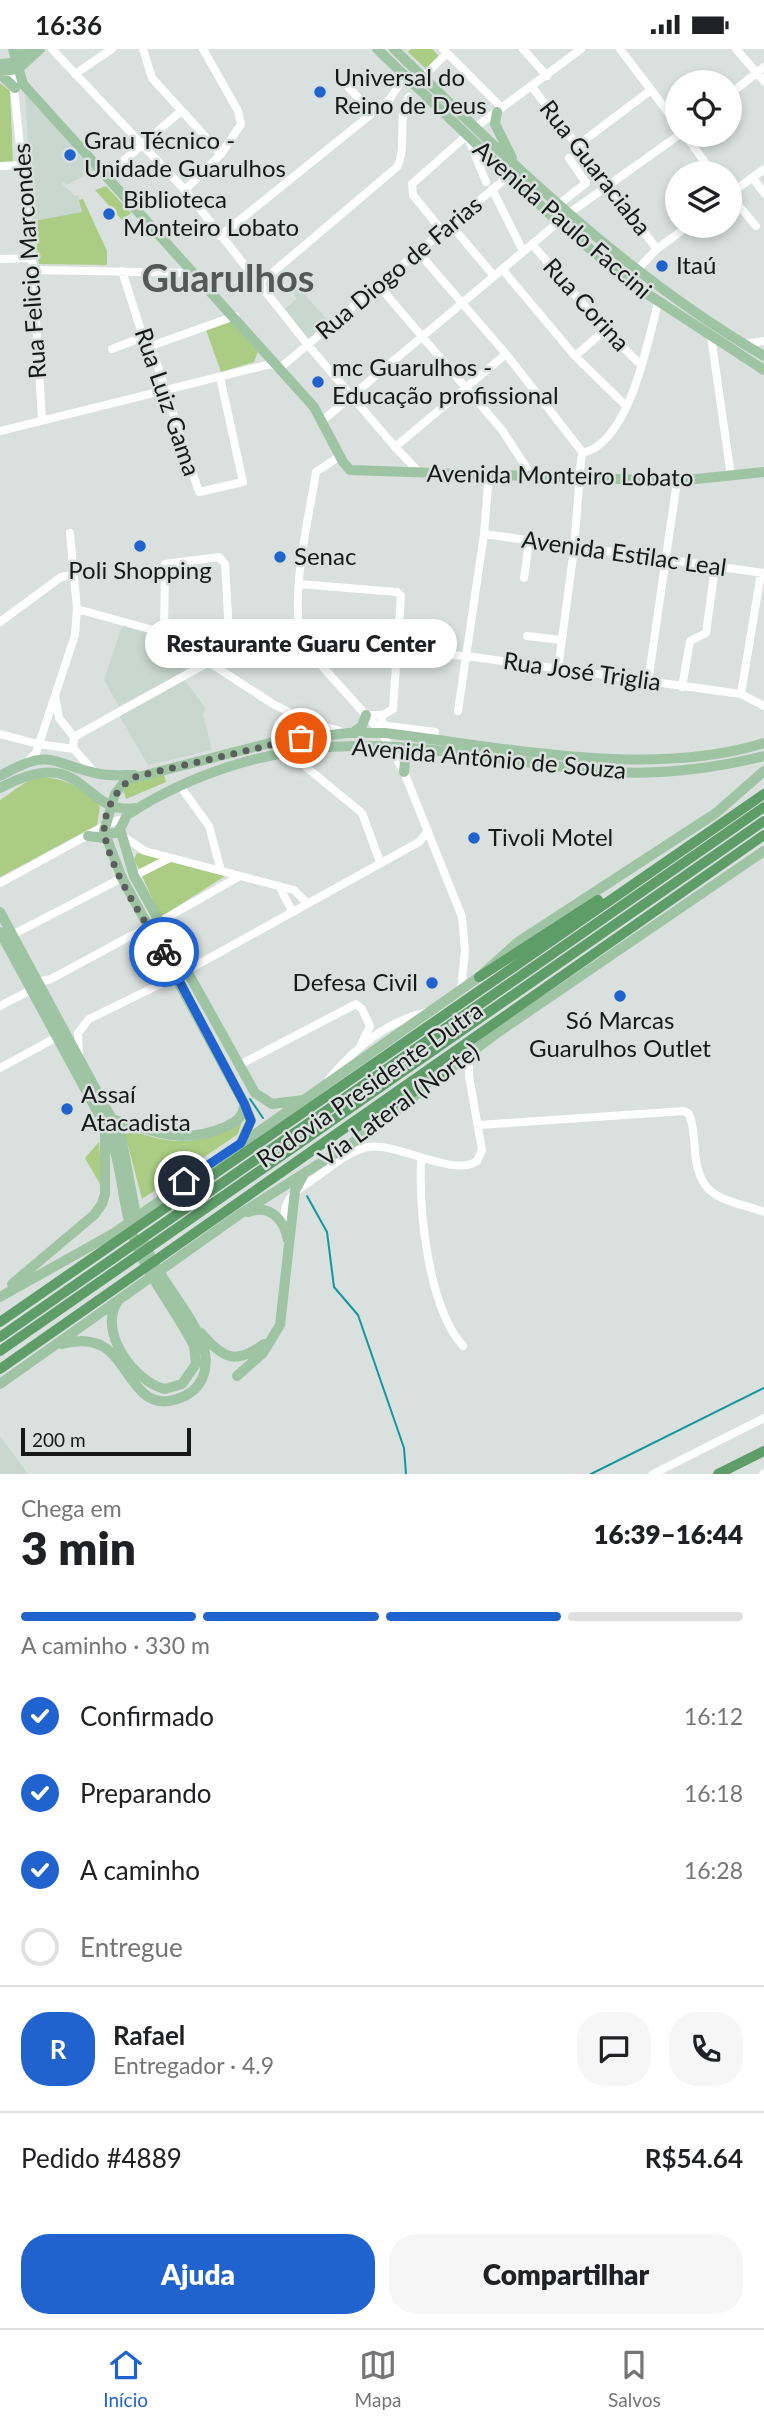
<!DOCTYPE html>
<html lang="pt">
<meta charset="utf-8">
<style>
:root{--surface:#fff;--page:#f6f6f6;--text:#202124;--muted:#757577;--line:#e0e0e0;--accent:#2063cf}
body{margin:0;font-family:Lato,sans-serif;background:var(--page);color:var(--text);height:100vh;display:flex;flex-direction:column;font-size:26px;white-space:nowrap}
*{box-sizing:border-box;margin:0}
p{font-size:23px;color:var(--muted)}
.icon{flex:none;width:38px;height:38px;fill:none;stroke:currentColor;stroke-width:2;stroke-linecap:round;stroke-linejoin:round}
.map{position:relative;height:1425px;overflow:hidden}
.drawer{display:flex;flex-direction:column;background:var(--surface);flex:1}
.drawer>*{flex:none}
.fabs{position:absolute;left:665px;top:21px;display:grid;gap:14px}
.fabs a{display:grid;place-items:center;width:77px;height:77px;border-radius:50%;background:var(--surface);box-shadow:0 4px 10px #0003;font-size:35px}
.scale{position:absolute;left:21px;bottom:18px;width:170px;box-sizing:border-box;padding-left:7px;border:4px solid #161918;border-top:0;font-size:19px;line-height:24px;white-space:nowrap;color:#161918;-webkit-text-stroke:5px #d9e0dd;paint-order:stroke}
.pin{position:absolute;display:grid;place-items:center;width:60px;height:60px;color:#fff;margin:-30px;border:4px solid #fff;border-radius:50%;box-shadow:0 2px 7px #0007}
.courier{position:absolute;display:grid;place-items:center;width:70px;height:70px;margin:-35px;border:5px solid #2063cf;border-radius:50%;background:#fff;color:#222;box-shadow:0 2px 9px #0007}
.bubble{position:absolute;height:49px;border-radius:24px;background:var(--surface);box-shadow:0 4px 10px #0003;font-size:23px;font-weight:800;line-height:49px;text-align:center}
.overview em{font-style:normal;font-weight:800}
.overview div{display:flex;flex-direction:column-reverse}
.overview{display:flex;align-items:center;justify-content:space-between;height:119px;padding:0 21px}
h1{font-size:46px;font-weight:800;line-height:52px}
.bar{display:grid;grid-template-columns:repeat(4,1fr);gap:10px 7px;align-content:center;height:84px;padding:0 21px}
.bar i{height:9px;border-radius:5px;background:var(--line)}
.bar .active{background:var(--accent)}
.bar p{grid-column:span 4}
.line{display:flex;align-items:center;gap:18px;padding:0 21px;border-top:2px solid var(--line)}
.line div{flex:1}
.round{display:grid;place-items:center;flex:none;width:74px;height:74px;border-radius:28px;background:var(--page)}
ol{padding:0 21px;list-style:none}
li{display:flex;align-items:center;gap:21px;height:77px}
li p{margin-inline-start:auto}
li .icon{padding:7px;border-radius:50%;background:var(--accent);color:#fff;stroke-width:4}
li:last-child{color:var(--muted)}
li i{width:38px;height:38px;border:4px solid var(--line);border-radius:50%}
.button{display:flex;gap:14px;margin-top:auto;padding:14px 21px}
.button a{flex:1;height:80px;border-radius:28px;background:var(--accent);color:#fff;font-size:28px;font-weight:800;line-height:80px;text-align:center}
.button a+a{background:var(--page);color:var(--text)}
.status{display:flex;justify-content:space-between;align-items:center;height:49px;padding:0 35px;background:var(--surface);direction:ltr}
.status svg{height:19px;fill:currentColor}
.tabs{display:flex;justify-content:space-around;align-items:center;height:98px;border-top:2px solid var(--line);background:var(--surface);font-size:19px;color:var(--muted)}
.tabs a{display:grid;justify-items:center;gap:4px}
.tabs .active{color:var(--accent)}
.map>svg:first-child{display:block}
.built{fill:#c8d7d0}
.green{fill:#aacd83}
.lines{fill:none;stroke-linecap:round;stroke-linejoin:round}
.stream{stroke:#1496a1;stroke-width:2}
.minor{stroke:#fff;stroke-width:8}
.major{stroke:#9ec4a4;stroke-width:10}
.highway{stroke:#5e9d68;stroke-width:10}
.done{stroke:#5a5f5d;stroke-width:7;stroke-dasharray:0 12.6}
.route{stroke:#2063cf;stroke-width:9}
.poi-dot{fill:#2063cf;stroke:#d9e0dd;stroke-width:2.5}
.labels{text-anchor:middle;stroke-width:5;stroke-linejoin:round;paint-order:stroke}
.poi-label{font-size:24px;fill:#161918;stroke:#d9e0dd;text-anchor:start}
.street-label{font-size:24px;fill:#161918;stroke:#d9e0dd}
.town-label{font-size:38px;font-weight:bold;fill:#535956;stroke:#d9e0dd}
</style>
<div class="status"><b>16:36</b><svg viewBox="0 0 49 12"><path d="M0 12V9h3v3zM5 12V6h3v6zM10 12V3h3v9zM15 12V0h3v12zM26 1h20v11H26zM47 4h2v5h-2z"/></svg></div>
<div class="map">
<svg width="764" height="1425" viewBox="0 0 764 1425">
<rect width="100%" height="100%" fill="#d9e0dd"/>
<!-- built -->
<path class="built" d="M25 44 94 122 66 136 64 132 61 134 75 147 78 146 83 163 33 172Z
M298 238 331 275 308 295 282 262 297 250 292 243Z
M126 575 149 584 145 594 158 615 177 606 186 622 119 657 104 631 121 580Z
M184 630 206 660 203 665 212 701 148 716 119 666Z
M0 1387 28 1425H0Z"/>
<!-- green -->
<path class="green" d="M411 0H432L440 8 426 20 408 3Z
M0 34 10 42 13 114H0Z
M106 137 131 164 122 171 95 141Z
M83 150 107 202V216L39 215 34 172 82 163 79 151Z
M234 270 258 303 254 313 221 323 206 281Z
M164 726 166 733 126 750 123 740 128 734Z
M39 728C64 729 84 738 100 757L97 776 0 828V751C15 742 23 732 39 728Z
M137 804 225 827 161 868 134 810Z
M243 1070 238 1085 142 1150 125 1085C138 1082 144 1086 156 1089 190 1097 216 1089 243 1070Z
M99 1093 102 1134 101 1137 85 1109Z"/>
<g class="lines">
<!-- stream -->
<path class="stream" d="M250 1050 263 1069
M307 1147 327 1183 334 1238 358 1266 404 1399 406 1425
M591 1425 764 1339"/>
<!-- minor -->
<path class="minor" d="M52 0 185 141 308 296 395 398 420 424
M143 0 152 29 221 105
M443 0 502 59
M523 0 547 27
M620 0 677 75
M736 0 764 32
M12 21 33 221 42 370
M75 25 112 0
M423 28 447 4
M348 38 372 63
M532 38 657 200
M730 45 764 18
M477 77 581 0
M685 86 713 124
M468 89 486 133
M578 96 651 41
M0 117 23 116
M106 127 181 62
M753 129 764 144
M492 140 523 202
M185 141 221 105 241 75 238 62 203 0
M730 145 764 120
M730 146 756 177
M558 156 586 134 569 109
M451 176 494 227
M443 183 413 146 412 135 466 87
M220 187 390 50 405 26
M532 195 605 281 641 316
M418 203 506 305 583 404
M0 210 32 209
M502 220 575 307 626 357
M33 221 195 224
M122 222 143 288 151 297 199 443 243 433 220 328
M636 222 657 200 688 177
M259 235 397 118C408 97 396 68 409 48
M379 237 502 381 532 427
M711 287 731 427
M744 295 764 292
M151 297 235 267
M112 300 143 288
M575 307 605 281
M322 372 568 165 679 86
M0 382 271 315 280 319 512 124
M395 398 506 305
M340 407 316 423C309 469 287 556 304 597L382 684 404 723 462 868 465 902 461 940
M484 485 764 524
M524 529 529 492
M299 535 397 543 401 547 393 660 383 666H366
M77 560 164 584 273 655 309 673 347 684
M0 573 61 528 73 526
M164 584 165 515 219 508 225 515 230 602
M527 587 562 591
M558 620 574 500 581 410 583 404C630 392 647 295 658 254
M648 633 677 432
M682 638 690 592 706 584 715 518
M741 645 761 524
M55 647 59 669 74 688
M458 662 484 485 489 425
M380 667 383 675 388 677 435 683
M0 685 38 695 74 700
M74 688 209 613 249 597H304L466 607 741 645 764 657
M74 688 73 699 95 724
M289 704 362 764 380 813
M28 712 36 704 75 586 77 560 70 484
M180 737 209 777 221 822
M124 788 145 802 294 841 306 853
M134 827 170 809
M0 834 110 774 123 770
M279 837 292 862
M159 873 240 827
M12 886 122 829
M38 933 51 930 149 877
M0 957 31 941
M79 1006 78 984 89 970 177 927 419 793 428 782
M239 1016 356 955 362 960 370 977 361 996
M0 1019 57 988
M329 1030C357 997 385 974 426 963
M479 1076 684 1062 689 1065C694 1077 694 1090 695 1103 699 1151 724 1149 764 1163
M421 1111C419 1162 428 1258 463 1297
M285 1178C281 1154 292 1143 312 1131 329 1120 347 1102 368 1098 398 1093 454 1129 477 1112L482 1101 469 1027V1005
M653 1425 764 1369
M763 1425 764 1424"/>
<!-- major -->
<path class="major" d="M13 0 23 35 314 358 343 413 350 421 677 432 764 423
M377 0 558 173 632 235 764 321
M394 0C511 114 622 224 764 307
M0 15 11 14 28 0
M0 22 18 20 40 0
M0 25 15 39
M497 63 495 75 512 109
M354 683 362 677 366 666
M404 723 405 712 411 700
M0 727C52 697 50 715 100 725 111 727 123 726 134 726
M0 739C87 692 81 767 135 759
M88 787 105 789 109 785 120 783
M0 863 121 1087 137 1172
M0 883 110 1086C123 1121 122 1158 135 1192 149 1230 176 1261 194 1297L196 1315 182 1335 165 1340C134 1333 97 1282 118 1252
M439 1028 497 984 764 802
M303 1051 272 1055 255 1044 134 827 120 780 127 766C195 722 277 697 358 697 442 696 527 717 611 723 662 726 715 719 764 707
M112 1070C154 1083 183 1096 225 1078 236 1073 245 1067 244 1054
M241 1094 251 1071 244 1054 122 829 104 782 115 745 126 731 274 693 347 684H385C503 698 649 730 764 694
M248 1163C270 1155 284 1170 288 1191
M12 1235 94 1166 102 1155 105 1145V1081
M0 1248 114 1184 479 928 518 893 716 764 764 722
M201 1284C223 1310 236 1316 264 1295
M62 1295C76 1291 90 1290 104 1298 129 1313 137 1364 177 1350 187 1347 197 1340 202 1330 207 1319 207 1305 202 1294 188 1258 159 1231 145 1195
M237 1327 263 1304 280 1276 295 1142 303 1127
M0 1335 240 1165 366 1085 416 1046"/>
<!-- highway -->
<path class="highway" d="M479 928 598 851
M354 1080 445 1023
M0 1273 764 745
M0 1288 764 758
M0 1302 764 772
M0 1320 764 786
M718 1425 764 1402"/>
</g>
<g class="lines">
<!-- done -->
<path class="done" d="M164 903C143 869 114 828 105 788 100 767 118 733 138 727L301 689"/>
<!-- route -->
<path class="route" d="M164 903 244 1054 251 1072 241 1094 184 1132"/>
</g>
<!-- markers -->
<g class="poi-dot">
<circle cx="320" cy="43" r="7"/>
<circle cx="70" cy="106" r="7"/>
<circle cx="109" cy="165" r="7"/>
<circle cx="662" cy="217" r="7"/>
<circle cx="318" cy="333" r="7"/>
<circle cx="140" cy="497" r="7"/>
<circle cx="280" cy="508" r="7"/>
<circle cx="474" cy="789" r="7"/>
<circle cx="432" cy="934" r="7"/>
<circle cx="620" cy="947" r="7"/>
<circle cx="67" cy="1060" r="7"/>
</g>
<g class="labels">
<!-- poi labels -->
<g class="poi-label">
<text x="334" y="37">Universal do<tspan x="334" dy="28">Reino de Deus</tspan></text>
<text x="84" y="100">Grau Técnico -<tspan x="84" dy="28">Unidade Guarulhos</tspan></text>
<text x="123" y="159">Biblioteca<tspan x="123" dy="28">Monteiro Lobato</tspan></text>
<text x="676" y="225">Itaú</text>
<text x="332" y="327">mc Guarulhos -<tspan x="332" dy="28">Educação profissional</tspan></text>
<text x="294" y="516">Senac</text>
<text x="140" y="530" text-anchor="middle">Poli Shopping</text>
<text x="488" y="797">Tivoli Motel</text>
<text x="418" y="942" text-anchor="end">Defesa Civil</text>
<text x="620" y="980" text-anchor="middle">Só Marcas<tspan x="620" dy="28">Guarulhos Outlet</tspan></text>
<text x="81" y="1054">Assaí<tspan x="81" dy="28">Atacadista</tspan></text>
</g>
<!-- street labels -->
<g class="street-label">
<text transform="translate(595 119) rotate(52)" y="8">Rua Guaraciaba</text>
<text transform="translate(562 171) rotate(41)" y="8">Avenida Paulo Faccini</text>
<text transform="translate(30 212) rotate(-94)" y="8">Rua Felicio Marcondes</text>
<text transform="translate(399 219) rotate(-40)" y="8">Rua Diogo de Farias</text>
<text transform="translate(586 256) rotate(48)" y="8">Rua Corina</text>
<text transform="translate(167 353) rotate(71)" y="8">Rua Luiz Gama</text>
<text transform="translate(560 427) rotate(1)" y="8">Avenida Monteiro Lobato</text>
<text transform="translate(624 505) rotate(8)" y="8">Avenida Estilac Leal</text>
<text transform="translate(582 623) rotate(8)" y="8">Rua José Triglia</text>
<text transform="translate(489 710) rotate(5)" y="8">Avenida Antônio de Souza</text>
<text transform="translate(370 1036) rotate(-35)" y="8">Rodovia Presidente Dutra</text>
<text transform="translate(399 1056) rotate(-36)" y="8">Via Lateral (Norte)</text>
</g>
<!-- town labels -->
<g class="town-label">
<text x="228" y="243">Guarulhos</text>
</g>
</g>
</svg>
<div class="fabs">
<a><svg class="icon" aria-label="locate" viewBox="0 0 24 24"><circle cx="12" cy="12" r="6"/><path d="M12 2v4M12 18v4M2 12h4M18 12h4"/></svg></a>
<a><svg class="icon" aria-label="layers" viewBox="0 0 24 24"><path d="M12 4l9 5-9 5-9-5zM3 14l9 5 9-5"/></svg></a>
</div>
<div class="scale">200 m</div>
<div class="pin" style="left:301px;top:689px;background:#ea580c"><svg class="icon" aria-label="bag" viewBox="0 0 24 24"><path d="M5 8h14l-1 12H6zM9 8a3 3 0 0 1 6 0"/></svg></div>
<div class="pin" style="left:184px;top:1132px;background:#1f2937"><svg class="icon" aria-label="home" viewBox="0 0 24 24"><path d="M3 11l9-7 9 7M6 9v11h12V9"/></svg></div>
<div class="courier" style="left:164px;top:903px"><svg class="icon" aria-label="bike" viewBox="0 0 24 24"><circle cx="6" cy="16" r="4"/><circle cx="18" cy="16" r="4"/><path d="M6 16l4-8h5l3 8M10 8l3 8H6M13 5h3"/></svg></div>
<div class="bubble" style="left:145px;top:570px;width:312px">Restaurante Guaru Center</div>
</div>
<section class="drawer">
<div class="overview"><div><h1>3 min</h1><p>Chega em</p></div><em>16:39–16:44</em></div>
<div class="bar"><i class="active"></i><i class="active"></i><i class="active"></i><i></i><p>A caminho · 330 m</p></div>
<ol>
<li><svg class="icon" aria-label="check" viewBox="0 0 24 24"><path d="M5 12l5 5 9-10"/></svg>Confirmado<p>16:12</p></li>
<li><svg class="icon" aria-label="check" viewBox="0 0 24 24"><path d="M5 12l5 5 9-10"/></svg>Preparando<p>16:18</p></li>
<li><svg class="icon" aria-label="check" viewBox="0 0 24 24"><path d="M5 12l5 5 9-10"/></svg>A caminho<p>16:28</p></li>
<li><i></i>Entregue</li>
</ol>
<div class="line" style="height:126px"><b class="round" style="background:var(--accent);color:#fff">R</b><div><b>Rafael</b><p>Entregador · 4.9</p></div><a class="round"><svg class="icon" aria-label="chat" viewBox="0 0 24 24"><path d="M4 5h16v11H9l-5 4z"/></svg></a><a class="round"><svg class="icon" aria-label="phone" viewBox="0 0 24 24"><path d="M5 4h4l2 5-3 2q2 4 5 5l2-3 5 2v4C11 20 4 13 5 4z"/></svg></a></div>
<div class="line" style="height:91px"><div>Pedido #4889</div><b>R$54.64</b></div>
<div class="button"><a>Ajuda</a><a>Compartilhar</a></div>
</section>
<nav class="tabs">
<a class="active"><svg class="icon" aria-label="home" viewBox="0 0 24 24"><path d="M3 11l9-7 9 7M6 9v11h12V9"/></svg>Início</a>
<a><svg class="icon" aria-label="map" viewBox="0 0 24 24"><path d="M3 6l6-2 6 2 6-2v14l-6 2-6-2-6 2zM9 4v14M15 6v14"/></svg>Mapa</a>
<a><svg class="icon" aria-label="saved" viewBox="0 0 24 24"><path d="M7 4h10v16l-5-4-5 4z"/></svg>Salvos</a>
</nav>
